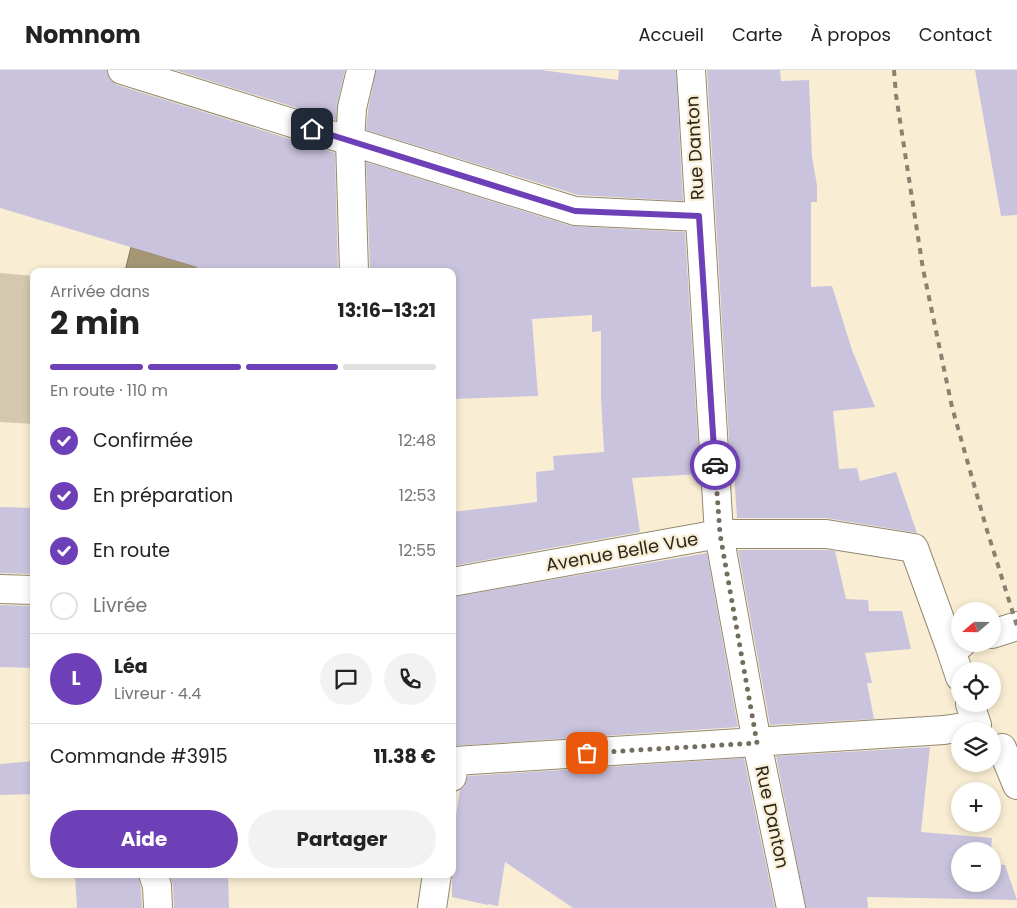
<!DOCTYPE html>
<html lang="fr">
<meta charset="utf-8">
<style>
:root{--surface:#fff;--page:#f2f2f2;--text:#222;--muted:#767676;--line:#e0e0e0;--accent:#6e40b8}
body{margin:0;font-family:Poppins,sans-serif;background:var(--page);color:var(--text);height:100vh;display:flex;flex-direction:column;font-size:19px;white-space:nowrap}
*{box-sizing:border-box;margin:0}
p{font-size:16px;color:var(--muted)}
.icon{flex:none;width:28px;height:28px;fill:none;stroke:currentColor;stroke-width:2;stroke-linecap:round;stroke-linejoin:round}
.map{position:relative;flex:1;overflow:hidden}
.details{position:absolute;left:30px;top:198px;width:426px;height:610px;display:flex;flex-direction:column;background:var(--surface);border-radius:10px;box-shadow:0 2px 8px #0003}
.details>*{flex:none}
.needle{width:32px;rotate:250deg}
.tools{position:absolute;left:951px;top:532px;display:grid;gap:10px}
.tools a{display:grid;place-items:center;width:50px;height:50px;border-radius:50%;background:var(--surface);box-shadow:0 2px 8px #0003;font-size:25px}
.pin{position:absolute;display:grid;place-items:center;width:42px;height:42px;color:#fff;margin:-21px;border-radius:10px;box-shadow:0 2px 8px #0006}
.courier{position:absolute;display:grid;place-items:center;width:50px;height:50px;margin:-25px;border:4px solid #6e40b8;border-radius:50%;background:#fff;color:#222;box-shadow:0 1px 6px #0007}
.head em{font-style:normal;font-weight:700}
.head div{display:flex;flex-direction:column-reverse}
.head{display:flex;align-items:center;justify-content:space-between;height:85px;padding:0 20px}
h1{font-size:32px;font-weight:700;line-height:38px}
.bar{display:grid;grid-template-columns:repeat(4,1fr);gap:8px 5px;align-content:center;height:60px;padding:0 20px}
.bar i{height:6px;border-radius:4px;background:var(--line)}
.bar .selected{background:var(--accent)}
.bar p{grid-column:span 4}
.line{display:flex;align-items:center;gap:12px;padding:0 20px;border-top:1px solid var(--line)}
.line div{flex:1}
.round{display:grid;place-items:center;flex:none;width:52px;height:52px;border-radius:26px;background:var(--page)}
ol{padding:0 20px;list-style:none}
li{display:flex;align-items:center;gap:15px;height:55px}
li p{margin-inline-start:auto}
li .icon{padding:5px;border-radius:50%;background:var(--accent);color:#fff;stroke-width:4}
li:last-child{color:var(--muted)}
li i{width:28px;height:28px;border:2px solid var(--line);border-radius:50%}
.button{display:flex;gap:10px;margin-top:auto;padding:10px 20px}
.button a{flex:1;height:58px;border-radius:30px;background:var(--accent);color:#fff;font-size:20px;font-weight:700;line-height:58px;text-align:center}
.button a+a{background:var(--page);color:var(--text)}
header{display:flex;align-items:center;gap:30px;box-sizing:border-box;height:70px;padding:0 25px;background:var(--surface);border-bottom:1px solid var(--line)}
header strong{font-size:24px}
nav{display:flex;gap:28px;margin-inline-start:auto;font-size:18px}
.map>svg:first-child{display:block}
.green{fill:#d4c9ae}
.water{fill:#a59775;stroke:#80755b}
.building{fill:#cac3de}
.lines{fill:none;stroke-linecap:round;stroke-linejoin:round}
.minor-casing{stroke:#938970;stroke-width:30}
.minor{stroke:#fff;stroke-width:28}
.rail{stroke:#8a8271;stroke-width:4;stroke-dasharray:6 6;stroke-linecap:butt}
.done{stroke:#736d5d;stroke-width:5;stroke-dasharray:0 9}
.route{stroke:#6e40b8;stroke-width:6}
.labels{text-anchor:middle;stroke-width:4.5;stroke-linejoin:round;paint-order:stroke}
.street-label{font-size:18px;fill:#2b271d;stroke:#f9eed3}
</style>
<header>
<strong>Nomnom</strong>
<nav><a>Accueil</a><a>Carte</a><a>À propos</a><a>Contact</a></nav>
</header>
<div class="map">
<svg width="1017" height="838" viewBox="0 0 1017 838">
<rect width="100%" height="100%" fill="#f9eed3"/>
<!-- green -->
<path class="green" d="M0 203 34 206V354L0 352Z"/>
<!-- water -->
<path class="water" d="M131 177 197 197 196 201H125Z"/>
<!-- building -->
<path class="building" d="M0 0H107L110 10 117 15 335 83 338 201H196L197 197 0 138Z
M175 0H345L337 35 336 50Z
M376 0H541L618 10 619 0H676L683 131 578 125 366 60 368 40Z
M707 0H780L781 11 809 10 812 87 817 115V132H811V217L832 216 852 280 875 337 833 341 839 399 857 398 860 411 896 402 917 463 826 448H737L734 402H731Z
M975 0H1017V145L1001 146Z
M366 92 571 156 685 162 700 404 632 408 640 462 452 496V442L537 432 536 402 554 400 553 386 604 382 601 328V261L592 262V245L532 249 538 326 452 329V201H370Z
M0 437 34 438V504L0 503Z
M738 480H825L835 481 846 529 868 530 869 541H902L911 579 865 583 872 613H867L874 649 770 655Z
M707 483 738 657 452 676V527Z
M0 535 34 536V598L0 597Z
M930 677 921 762 992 768 991 781H960V814H992V794L1005 795 1017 830 867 827 868 838H806L776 686Z
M744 688 775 838H573L505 792 498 836 489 834 488 835 452 827V770L460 720 464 717 468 706Z
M34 691V724L0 725V694Z
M75 804H138L141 819 142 838H77Z
M169 804H228L229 838H174L173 815Z"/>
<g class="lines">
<defs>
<path id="minor" d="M122 0 575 141 699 147
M691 0 719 464 757 673 791 838
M354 201 350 71 352 38 361 0
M452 512 719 464H826L914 478 950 577 961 574
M0 519 34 520
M992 564 1017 556
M950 577 960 607
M1002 678 1017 715
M452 707 455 691 944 660 977 655 970 634
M153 804 157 816 158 838
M432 838 437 804"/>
</defs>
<!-- minor casing -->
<use href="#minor" class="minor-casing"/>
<!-- minor -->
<use href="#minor" class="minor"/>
<!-- rail -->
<path class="rail" d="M894 0 896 25 923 199 952 337 986 457 1017 556"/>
</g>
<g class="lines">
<!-- done -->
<path class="done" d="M587 683 757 673 720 464 715 395"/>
<!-- route -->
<path class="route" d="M312 59 575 141 699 146 715 395"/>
</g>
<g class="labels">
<!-- street labels -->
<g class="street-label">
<text transform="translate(695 78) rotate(-93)" y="6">Rue Danton</text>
<text transform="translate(622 482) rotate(-10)" y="6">Avenue Belle Vue</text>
<text transform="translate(772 747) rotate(78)" y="6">Rue Danton</text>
</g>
</g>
</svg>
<div class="tools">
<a><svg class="needle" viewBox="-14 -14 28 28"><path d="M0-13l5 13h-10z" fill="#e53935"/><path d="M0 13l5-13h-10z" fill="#767676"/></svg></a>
<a><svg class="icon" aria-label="locate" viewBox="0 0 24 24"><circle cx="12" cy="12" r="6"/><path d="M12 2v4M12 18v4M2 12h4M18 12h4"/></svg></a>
<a><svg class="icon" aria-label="layers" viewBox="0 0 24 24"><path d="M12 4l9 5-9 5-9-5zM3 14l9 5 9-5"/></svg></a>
<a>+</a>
<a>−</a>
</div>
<div class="pin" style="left:587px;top:683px;background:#ea580c"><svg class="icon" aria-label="bag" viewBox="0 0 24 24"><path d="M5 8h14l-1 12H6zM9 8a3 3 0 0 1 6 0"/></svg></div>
<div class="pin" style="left:312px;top:59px;background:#1f2937"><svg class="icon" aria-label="home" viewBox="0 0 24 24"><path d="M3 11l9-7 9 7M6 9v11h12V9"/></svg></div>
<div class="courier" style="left:715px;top:395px"><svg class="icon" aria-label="car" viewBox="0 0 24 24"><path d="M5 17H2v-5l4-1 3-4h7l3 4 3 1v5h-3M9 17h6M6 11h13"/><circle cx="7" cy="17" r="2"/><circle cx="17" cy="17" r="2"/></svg></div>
<section class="details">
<div class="head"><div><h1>2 min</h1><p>Arrivée dans</p></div><em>13:16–13:21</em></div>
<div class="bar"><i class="selected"></i><i class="selected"></i><i class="selected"></i><i></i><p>En route · 110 m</p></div>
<ol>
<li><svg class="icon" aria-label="check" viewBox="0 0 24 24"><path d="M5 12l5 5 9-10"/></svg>Confirmée<p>12:48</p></li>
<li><svg class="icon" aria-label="check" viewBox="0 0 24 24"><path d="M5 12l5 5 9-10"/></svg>En préparation<p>12:53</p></li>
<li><svg class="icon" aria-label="check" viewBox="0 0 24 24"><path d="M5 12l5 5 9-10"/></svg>En route<p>12:55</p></li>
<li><i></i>Livrée</li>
</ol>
<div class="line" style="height:90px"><b class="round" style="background:var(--accent);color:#fff">L</b><div><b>Léa</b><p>Livreur · 4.4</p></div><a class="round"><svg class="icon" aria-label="chat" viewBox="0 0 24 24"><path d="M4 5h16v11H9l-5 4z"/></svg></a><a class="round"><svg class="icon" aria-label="phone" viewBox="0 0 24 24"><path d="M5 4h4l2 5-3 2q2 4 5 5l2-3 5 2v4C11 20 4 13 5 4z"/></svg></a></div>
<div class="line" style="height:65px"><div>Commande #3915</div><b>11.38 €</b></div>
<div class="button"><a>Aide</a><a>Partager</a></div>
</section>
</div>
